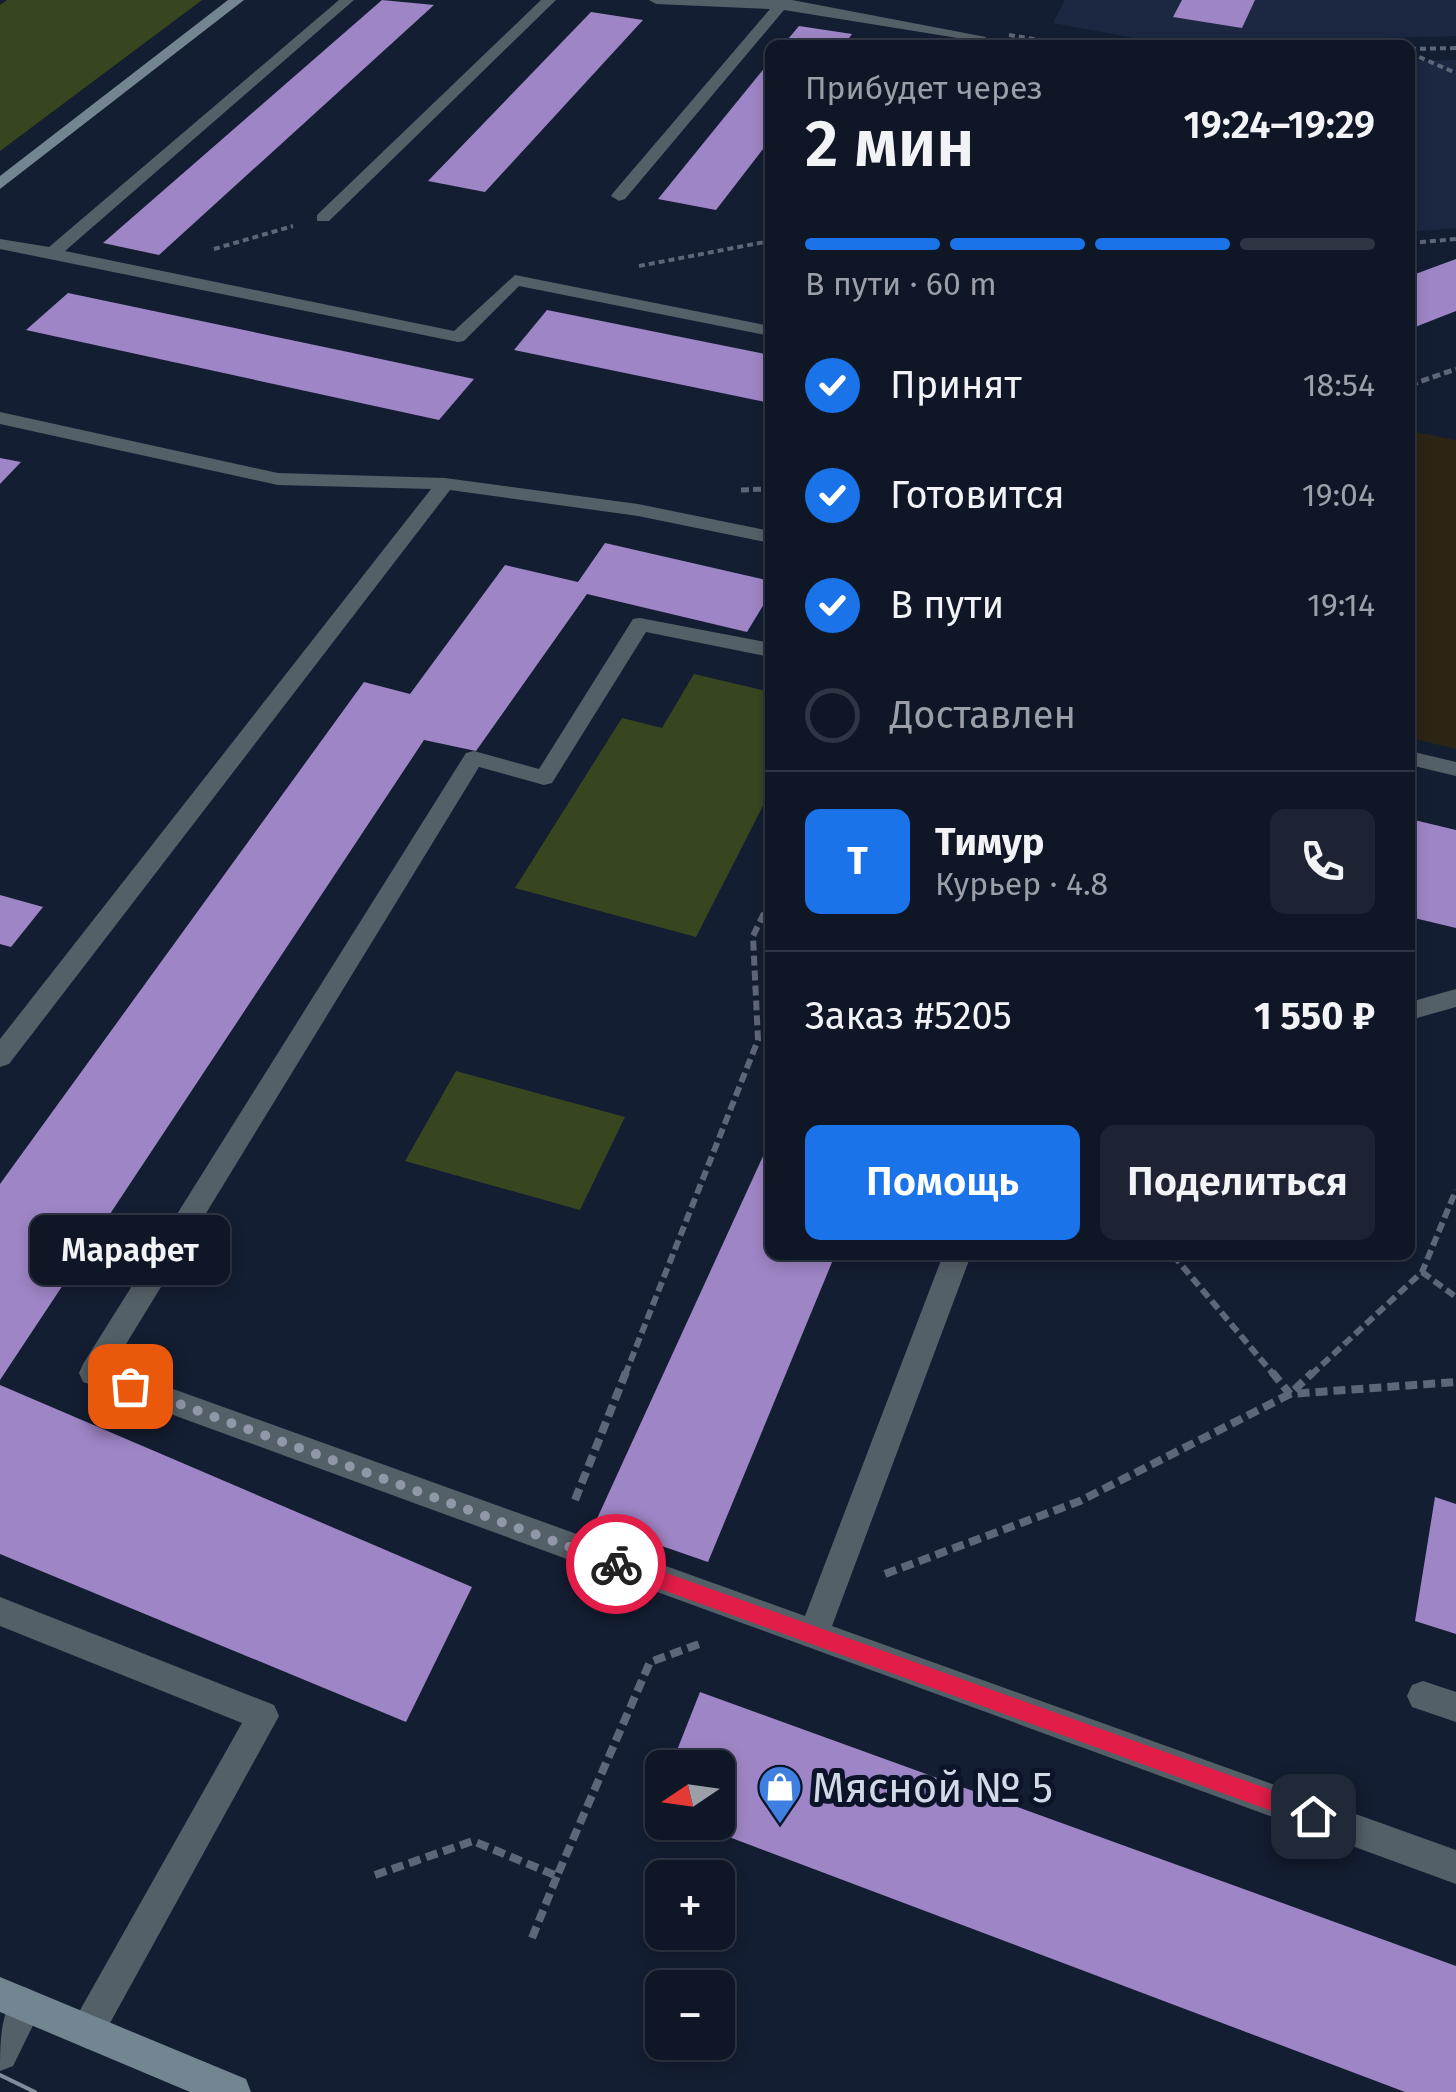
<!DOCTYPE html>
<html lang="ru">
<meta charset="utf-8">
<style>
:root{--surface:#0f1626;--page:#1d2332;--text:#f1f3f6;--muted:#9b9fa7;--line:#2f3543;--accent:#1a73e8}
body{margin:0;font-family:"Fira Sans",sans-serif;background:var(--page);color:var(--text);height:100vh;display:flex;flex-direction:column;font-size:38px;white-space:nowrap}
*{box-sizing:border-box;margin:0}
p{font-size:32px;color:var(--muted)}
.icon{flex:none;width:55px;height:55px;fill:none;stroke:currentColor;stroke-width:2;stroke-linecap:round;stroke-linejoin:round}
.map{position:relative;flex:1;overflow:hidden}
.details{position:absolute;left:765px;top:40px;width:650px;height:1220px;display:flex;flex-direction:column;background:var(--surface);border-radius:15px;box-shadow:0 5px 15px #0003,0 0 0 2px var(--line)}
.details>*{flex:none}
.needle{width:65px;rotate:257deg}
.buttons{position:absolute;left:645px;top:1750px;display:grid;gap:20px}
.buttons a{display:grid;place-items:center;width:90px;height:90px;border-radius:15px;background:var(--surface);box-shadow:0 5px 15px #0003,0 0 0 2px var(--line);font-size:50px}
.pin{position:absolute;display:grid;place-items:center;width:85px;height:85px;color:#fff;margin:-42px;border-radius:20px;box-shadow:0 5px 15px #0006}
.courier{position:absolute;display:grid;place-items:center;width:100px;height:100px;margin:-50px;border:8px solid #e11d48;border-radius:50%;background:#fff;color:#222;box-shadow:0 2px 12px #0007}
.bubble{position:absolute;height:70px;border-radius:15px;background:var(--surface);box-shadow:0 5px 15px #0003,0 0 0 2px var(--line);font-size:32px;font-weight:600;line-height:70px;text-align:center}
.overview em{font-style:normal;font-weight:600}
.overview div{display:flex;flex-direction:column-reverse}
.overview{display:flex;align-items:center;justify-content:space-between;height:170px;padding:0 40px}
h1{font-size:65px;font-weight:600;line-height:75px}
.bar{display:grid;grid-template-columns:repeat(4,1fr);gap:15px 10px;align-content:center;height:120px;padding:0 40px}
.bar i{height:12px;border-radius:8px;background:var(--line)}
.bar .selected{background:var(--accent)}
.bar p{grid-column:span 4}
.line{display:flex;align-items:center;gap:25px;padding:0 40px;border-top:2px solid var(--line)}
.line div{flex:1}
.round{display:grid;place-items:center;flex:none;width:105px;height:105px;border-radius:15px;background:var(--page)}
ol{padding:0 40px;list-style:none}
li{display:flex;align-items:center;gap:30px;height:110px}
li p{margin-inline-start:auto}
li .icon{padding:10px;border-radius:50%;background:var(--accent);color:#fff;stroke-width:4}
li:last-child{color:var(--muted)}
li i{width:55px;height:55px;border:5px solid var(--line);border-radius:50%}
.cta{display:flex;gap:20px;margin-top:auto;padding:20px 40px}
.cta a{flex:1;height:115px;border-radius:15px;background:var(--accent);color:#fff;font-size:40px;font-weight:600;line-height:115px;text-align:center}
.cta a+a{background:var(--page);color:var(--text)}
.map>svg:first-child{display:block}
.built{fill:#1c2841}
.industrial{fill:#2c2414}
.green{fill:#384620}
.building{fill:#9e85c5}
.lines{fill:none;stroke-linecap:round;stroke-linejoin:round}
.path-far3{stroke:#5e6779;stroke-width:4;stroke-dasharray:6 4;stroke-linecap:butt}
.path-far2{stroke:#5e6779;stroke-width:5;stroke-dasharray:8 4;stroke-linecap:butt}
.path-far1{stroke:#5e6779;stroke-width:6;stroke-dasharray:10 5;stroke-linecap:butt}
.path{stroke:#5e6779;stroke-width:8;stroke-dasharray:12 6;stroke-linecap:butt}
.lane{fill:#546067;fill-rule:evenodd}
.street{fill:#546067;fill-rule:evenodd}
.secondary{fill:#728591;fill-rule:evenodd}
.tram{stroke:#838c9c;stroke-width:4}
.route{fill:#e11d48}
.done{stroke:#9098a8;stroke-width:10;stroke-dasharray:0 18}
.labels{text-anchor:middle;stroke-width:10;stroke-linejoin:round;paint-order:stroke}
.near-poi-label{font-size:42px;fill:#d2d9e7;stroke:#0b1428;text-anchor:start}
</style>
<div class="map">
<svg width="1456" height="2092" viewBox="0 0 1456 2092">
<rect width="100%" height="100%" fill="#141e32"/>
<!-- built -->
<path class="built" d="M1065 0H1456V36L1167 44 1053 23Z
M1456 60V228L1410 232V61Z"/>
<!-- industrial -->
<path class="industrial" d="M1410 431 1456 440V749L1410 738Z"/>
<!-- green -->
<path class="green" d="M7 0H202L0 151V5Z
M694 674 770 692V792L696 937 515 888 622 718 662 728Z
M456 1071 625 1117 580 1210 405 1161Z"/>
<!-- building -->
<path class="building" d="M382 0 434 5 159 255 103 243Z
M1182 0H1255L1242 28 1173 17Z
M591 12 643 20 485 192 428 181Z
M799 26 852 34 844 45H783Z
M770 61V140L716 210 658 199Z
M1456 259V311L1410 329V276Z
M68 293 348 352 474 379 439 420 26 330Z
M547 310 770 355V403L514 350Z
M0 458 21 462 0 484Z
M605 543 770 581V594L747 632 587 594 476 751 424 740 0 1380V1184L364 682 410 694 505 565 578 582Z
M1410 819 1456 830V928L1410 917Z
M0 895 43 907 11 947 0 944Z
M770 1141V1255H835L708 1562 595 1523Z
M0 1385 472 1587 406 1722 0 1554Z
M1435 1497 1456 1504V1634L1415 1621Z
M700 1692 1456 1966V2092H1405L692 1823 718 1822V1768H670Z"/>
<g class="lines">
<!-- path-far3 -->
<path class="path-far3" d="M1009 35 1071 45
M1410 49 1456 48
M1410 53 1456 73
M1410 243 1456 239
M214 249 293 226
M639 266 770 241"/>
<!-- path-far2 -->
<path class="path-far2" d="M1410 385 1456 369
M741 490 770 489"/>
<!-- path-far1 -->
<path class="path-far1" d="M1173 1255 1274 1375
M1422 1272 1456 1297
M625 1375 758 1040 753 936 770 901
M1311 1375 1422 1272 1456 1190"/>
<!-- path -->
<path class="path" d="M1272 1372 1290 1394 1456 1382
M575 1500 626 1372
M885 1574 1080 1501 1290 1394 1313 1372
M375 1875 473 1841 557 1876 650 1662 702 1643
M532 1938 557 1876"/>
<!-- lane -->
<path class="lane" d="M339 0H354L65 251 454 331 515 275 770 326V336L519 286 464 341 458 342 0 249V239L49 247Z
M541 0H556L329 221H317V215Z
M649 0H792L986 37 981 45H967L970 40 784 10 625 199 619 201 611 196 613 193 770 9 656 4Z
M0 412 278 473 445 478 638 504 770 531V543L638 516 450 490 9 1064 0 1067V1039L431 489 278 485 0 424Z
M640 618 770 643V657L646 632 552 783 544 785 479 767 112 1367 805 1616 943 1255H971L832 1626 1456 1850V1884L83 1382 79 1373 83 1364 466 753 474 751 539 769 633 619Z
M1410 751 1456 762V776L1410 765Z
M1456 989V1007L1410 1020V1002Z
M0 1597 274 1705 279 1716 99 2043 87 2049 75 2043 69 2031 75 2019 242 1723 0 1626Z
M1423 1681 1456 1692V1722L1412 1707 1407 1696 1412 1685Z"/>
<!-- street -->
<path class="street" d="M25 1987 37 1993 43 2005 13 2066 0 2071C0 2041 0 2001 25 1987Z"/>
<!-- secondary -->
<path class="secondary" d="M228 0H244L0 189V176Z
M0 1977 246 2079 251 2092H190L0 2012Z"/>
<!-- tram -->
<path class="tram" d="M0 2075 35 2092"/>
</g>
<!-- route -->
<path class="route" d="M616 1555 1313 1805 1321 1808 1324 1816 1321 1823 1313 1826 616 1573 606 1564Z"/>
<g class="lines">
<!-- done -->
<path class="done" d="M130 1386 616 1564"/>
</g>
<!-- icons -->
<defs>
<symbol id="shop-pin" viewBox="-11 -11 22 30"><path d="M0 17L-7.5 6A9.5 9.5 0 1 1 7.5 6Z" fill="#3f7fe0" stroke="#0b1428"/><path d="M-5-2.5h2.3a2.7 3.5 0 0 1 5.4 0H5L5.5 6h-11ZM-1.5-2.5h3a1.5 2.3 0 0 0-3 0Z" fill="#fff"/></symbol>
</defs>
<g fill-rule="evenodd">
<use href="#shop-pin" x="755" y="1762" width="50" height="68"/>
</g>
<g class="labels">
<!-- near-poi labels -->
<g class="near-poi-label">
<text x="812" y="1802">Мясной № 5</text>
</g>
</g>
</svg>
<div class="buttons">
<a><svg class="needle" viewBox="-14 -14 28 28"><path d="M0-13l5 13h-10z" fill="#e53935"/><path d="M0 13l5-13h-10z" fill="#9b9fa7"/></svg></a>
<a>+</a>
<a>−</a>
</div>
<div class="pin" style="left:130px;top:1386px;background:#ea580c"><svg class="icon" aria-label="bag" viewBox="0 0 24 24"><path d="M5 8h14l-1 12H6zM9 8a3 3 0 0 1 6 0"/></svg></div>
<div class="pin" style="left:1313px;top:1816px;background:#1f2937"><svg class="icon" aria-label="home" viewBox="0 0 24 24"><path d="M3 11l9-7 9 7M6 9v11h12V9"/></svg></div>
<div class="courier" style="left:616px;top:1564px"><svg class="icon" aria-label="bike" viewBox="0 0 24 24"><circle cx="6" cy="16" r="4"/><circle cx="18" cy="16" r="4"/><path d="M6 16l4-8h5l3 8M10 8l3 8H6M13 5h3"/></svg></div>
<div class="bubble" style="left:30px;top:1215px;width:200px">Марафет</div>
<section class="details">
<div class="overview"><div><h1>2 мин</h1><p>Прибудет через</p></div><em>19:24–19:29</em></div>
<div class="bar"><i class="selected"></i><i class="selected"></i><i class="selected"></i><i></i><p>В пути · 60 m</p></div>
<ol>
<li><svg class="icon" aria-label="check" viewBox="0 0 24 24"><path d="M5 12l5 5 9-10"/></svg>Принят<p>18:54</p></li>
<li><svg class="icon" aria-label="check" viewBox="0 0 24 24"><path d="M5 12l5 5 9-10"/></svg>Готовится<p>19:04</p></li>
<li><svg class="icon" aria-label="check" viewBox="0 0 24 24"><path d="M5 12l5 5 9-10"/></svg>В пути<p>19:14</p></li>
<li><i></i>Доставлен</li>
</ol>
<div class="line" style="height:180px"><b class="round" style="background:var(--accent);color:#fff">Т</b><div><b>Тимур</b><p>Курьер · 4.8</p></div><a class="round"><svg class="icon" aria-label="phone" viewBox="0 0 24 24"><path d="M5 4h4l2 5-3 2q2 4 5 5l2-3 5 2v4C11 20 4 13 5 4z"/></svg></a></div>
<div class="line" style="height:130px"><div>Заказ #5205</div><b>1 550 ₽</b></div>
<div class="cta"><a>Помощь</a><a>Поделиться</a></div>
</section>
</div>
